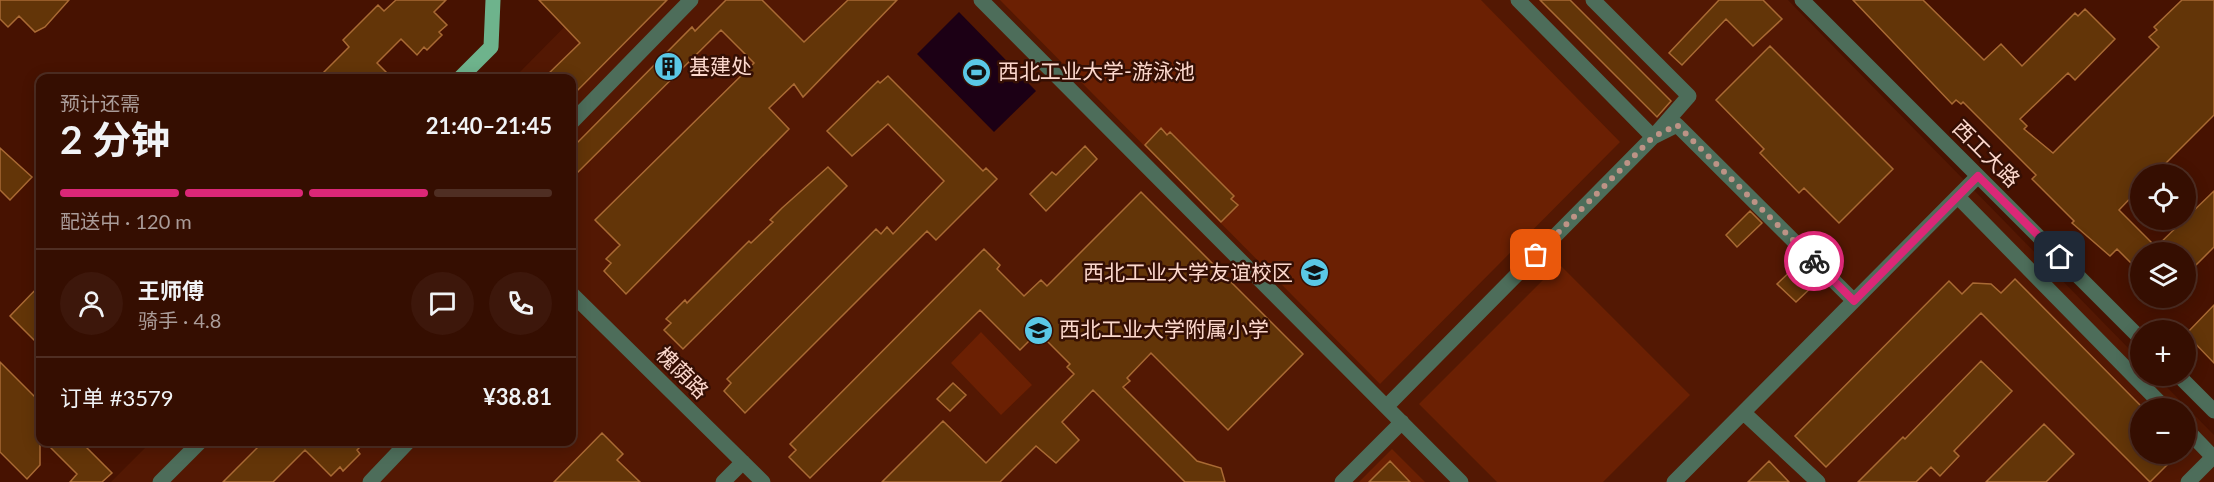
<!DOCTYPE html>
<html lang="zh">
<meta charset="utf-8">
<style>
:root{--surface:#350e01;--page:#3d170b;--text:#f1f3f6;--muted:#aa9c99;--line:#4f2e23;--accent:#db2777}
body{margin:0;font-family:Lato,"Noto Sans SC",sans-serif;background:var(--page);color:var(--text);height:100vh;display:flex;flex-direction:column;font-size:22px;white-space:nowrap}
*{box-sizing:border-box;margin:0}
p{font-size:20px;color:var(--muted)}
.icon{flex:none;width:33px;height:33px;fill:none;stroke:currentColor;stroke-width:2;stroke-linecap:round;stroke-linejoin:round}
.map{position:relative;flex:1;overflow:hidden}
.side{position:absolute;left:36px;top:74px;width:540px;height:372px;display:flex;flex-direction:column;background:var(--surface);border-radius:12px;box-shadow:0 3px 15px #0003,0 0 0 2px var(--line)}
.side>*{flex:none}
.tools{position:absolute;left:2130px;top:164px;display:grid;gap:12px}
.tools a{display:grid;place-items:center;width:66px;height:66px;border-radius:50%;background:var(--surface);box-shadow:0 3px 15px #0003,0 0 0 2px var(--line);font-size:30px}
.pin{position:absolute;display:grid;place-items:center;width:51px;height:51px;color:#fff;margin:-26px;border-radius:12px;box-shadow:0 3px 9px #0006}
.courier{position:absolute;display:grid;place-items:center;width:60px;height:60px;margin:-30px;border:4px solid #db2777;border-radius:50%;background:#fff;color:#222;box-shadow:0 2px 8px #0007}
.headline em{font-style:normal;font-weight:700}
.headline div{display:flex;flex-direction:column-reverse}
.headline{display:flex;align-items:center;justify-content:space-between;height:102px;padding:0 24px}
h1{font-size:39px;font-weight:700;line-height:45px}
.bar{display:grid;grid-template-columns:repeat(4,1fr);gap:9px 6px;align-content:center;height:72px;padding:0 24px}
.bar i{height:8px;border-radius:4px;background:var(--line)}
.bar .on{background:var(--accent)}
.bar p{grid-column:span 4}
.line{display:flex;align-items:center;gap:15px;padding:0 24px;border-top:2px solid var(--line)}
.line div{flex:1}
.round{display:grid;place-items:center;flex:none;width:63px;height:63px;border-radius:32px;background:var(--page)}
.map>svg:first-child{display:block}
.built{fill:#531803;fill-rule:evenodd}
.green{fill:#6b2003}
.water{fill:#1c0015}
.building{fill:#633508;stroke:#a96a34;stroke-width:1.5}
.lines{fill:none;stroke-linecap:round;stroke-linejoin:round}
.minor{stroke:#4d6d5a;stroke-width:15}
.major{stroke:#6eb38c;stroke-width:15}
.done{stroke:#bd9386;stroke-width:6;stroke-dasharray:0 10.8}
.route{stroke:#db2777;stroke-width:8}
.labels{text-anchor:middle;stroke-width:5;stroke-linejoin:round;paint-order:stroke}
.poi-label{font-size:21px;fill:#fcd8cd;stroke:#350f04;text-anchor:start}
.street-label{font-size:21px;fill:#fcd8cd;stroke:#350f04}
</style>
<div class="map">
<svg width="2214" height="482" viewBox="0 0 2214 482">
<rect width="100%" height="100%" fill="#471201"/>
<!-- built -->
<path class="built" d="M591 0H1788L2140 360V375H2155L2214 435V482H111L152 441H572V78H514ZM2140 408H2186V453H2140Z"/>
<!-- green -->
<path class="green" d="M1000 0H1481L1620 142 1380 384Z
M1559 264 1690 395 1603 482H1497L1419 404Z
M981 332 1032 385 1001 415 951 363Z
M1392 449 1425 482H1359Z"/>
<!-- water -->
<path class="water" d="M959 12 1036 91 994 132 917 54Z"/>
<!-- building -->
<path class="building" d="M0 0H69L45 27 35 32 19 16 8 27 0 19Z
M396 0H446L434 12 447 25 439 32 442 35 427 50 424 47 417 55 401 39 377 63 392 78H318L349 47 343 40 378 5 384 11Z
M539 0H667L572 96V78H544L580 43Z
M726 0H762L804 42 848 0H897L803 97 794 84 769 108 789 129 626 294 604 271 611 263 606 259 620 245 595 220 754 63 721 30 572 178V148L692 27 695 31Z
M1540 0H1570L1671 101 1657 117Z
M1719 0H1763L1782 19 1753 46 1726 19 1682 65 1669 53Z
M1853 0H1923L1984 60 2001 44 2022 66 2075 13 2078 16 2085 9 2115 39 2075 80 2068 73 2020 119 2027 126 2024 129 2053 153 2159 47 2149 37 2157 30 2154 27 2182 0H2214V115L2155 174H2140V188L2119 210 2156 247 2214 191V247L2186 275V252H2140V272L2117 249 2110 256 2072 223 2074 221 2032 179 2036 175 1963 102 1961 104 1956 100 1952 104Z
M1770 46 1893 169 1839 223 1804 188 1799 193 1760 153 1764 149 1716 100Z
M888 76 983 171 986 168 997 179 936 240 927 231 745 413 724 391 731 383 727 379 876 229 881 234 887 227 893 234 944 181 888 124 852 156 827 131 878 81 880 83Z
M1161 128 1167 135 1170 132 1234 196 1231 199 1238 205 1221 222 1145 145Z
M1085 146 1097 159 1046 211 1030 194 1052 172 1056 175Z
M0 148 32 177 10 200 0 190Z
M828 167 847 186 683 349 664 330 671 323 666 319 685 300 687 303 749 241 751 243 773 222 770 220 782 208Z
M1141 192 1303 354 1228 430 1151 353 1127 378 1130 381 1123 387 1197 461 1221 468 1225 482H1185L1093 390 1062 422 1079 440 1056 463 1036 446 1000 482H882L943 421 986 463 1074 374 1067 367 1070 364 1038 332 1020 350 980 310 810 478 789 457 796 450 790 444 984 249 1000 265 997 269 1024 296 1041 280 1047 286Z
M1750 211 1762 223 1737 247 1726 235Z
M1795 267 1802 275 1808 269 1819 280 1796 302 1777 284Z
M2015 279 2140 405V453H2179L2150 482 1981 313 1826 467 1795 436 1949 281 1962 294 1973 283 1991 284 2001 293Z
M40 285V346L10 316Z
M2214 305V363L2186 334Z
M1981 361 2012 391 1954 451 1959 456 1940 476 1931 467 1916 482H1858L1903 437 1905 439Z
M0 362 40 402V465L27 479 0 452Z
M953 383 966 395 950 411 937 399Z
M2044 424 2074 454 2046 482H1986Z
M602 433 623 454 617 460 640 482H554Z
M44 441H80L112 473 102 482H70L77 474Z
M264 441H366L357 450 360 454 343 471 340 467 331 476 305 450 273 482H223Z
M1390 461 1410 482H1369Z
M1769 461 1789 482H1748Z"/>
<g class="lines">
<!-- minor -->
<path class="minor" d="M981 0 1461 482
M1518 0 1653 137 1677 125 1854 301
M1802 0 2140 338
M572 122 691 0
M1959 198 2165 408
M572 294 763 482
M2178 375 2214 411
M1387 406 1653 137 1689 96 1593 0
M1744 413 1818 482
M2186 429 2214 458
M160 482 201 441
M370 482 409 441
M723 482 743 462
M1342 482 1402 422
M1674 482 1978 176
M2188 482 2213 457"/>
<!-- major -->
<path class="major" d="M460 78 491 47 493 0"/>
</g>
<g class="lines">
<!-- done -->
<path class="done" d="M1536 255 1653 137 1677 125 1814 261"/>
<!-- route -->
<path class="route" d="M1814 261 1854 301 1978 176 2060 257"/>
</g>
<!-- icons -->
<defs>
<symbol id="building-disc" viewBox="-11 -11 22 22"><circle r="9.5" fill="#5ac8e6" stroke="#350f04"/><path d="M-4-6H4V6H1V3H-1V6H-4ZM-2.5-4.3h1.7v1.8h-1.7ZM.8-4.3h1.7v1.8H.8ZM-2.5-1h1.7V.8h-1.7ZM.8-1h1.7V.8H.8Z" fill="#111"/></symbol>
<symbol id="stadium-disc" viewBox="-11 -11 22 22"><circle r="9.5" fill="#5ac8e6" stroke="#350f04"/><path d="M0-5a6.5 5 0 1 0 0 10a6.5 5 0 1 0 0-10ZM-3.5-1.8h7v3.6h-7Z" fill="#111"/></symbol>
<symbol id="university-disc" viewBox="-11 -11 22 22"><circle r="9.5" fill="#5ac8e6" stroke="#350f04"/><path d="M0-5L7-2L0 1L-7-2ZM-4 1L0 2.5L4 1V4Q0 6-4 4Z" fill="#111"/></symbol>
<symbol id="school-disc" viewBox="-11 -11 22 22"><circle r="9.5" fill="#5ac8e6" stroke="#350f04"/><path d="M0-5L7-2L0 1L-7-2ZM-4 1L0 2.5L4 1V4Q0 6-4 4Z" fill="#111"/></symbol>
</defs>
<g fill-rule="evenodd">
<use href="#building-disc" x="652" y="50" width="33" height="33"/>
<use href="#stadium-disc" x="960" y="56" width="33" height="33"/>
<use href="#university-disc" x="1298" y="256" width="33" height="33"/>
<use href="#school-disc" x="1022" y="314" width="33" height="33"/>
</g>
<g class="labels">
<!-- poi labels -->
<g class="poi-label">
<text x="689" y="74">基建处</text>
<text x="998" y="79">西北工业大学-游泳池</text>
<text x="1293" y="280" text-anchor="end">西北工业大学友谊校区</text>
<text x="1059" y="337">西北工业大学附属小学</text>
</g>
<!-- street labels -->
<g class="street-label">
<text transform="translate(1986 154) rotate(45)" y="7">西工大路</text>
<text transform="translate(682 373) rotate(45)" y="7">槐荫路</text>
</g>
</g>
</svg>
<div class="tools">
<a><svg class="icon" aria-label="locate" viewBox="0 0 24 24"><circle cx="12" cy="12" r="6"/><path d="M12 2v4M12 18v4M2 12h4M18 12h4"/></svg></a>
<a><svg class="icon" aria-label="layers" viewBox="0 0 24 24"><path d="M12 4l9 5-9 5-9-5zM3 14l9 5 9-5"/></svg></a>
<a>+</a>
<a>−</a>
</div>
<div class="pin" style="left:1536px;top:255px;background:#ea580c"><svg class="icon" aria-label="bag" viewBox="0 0 24 24"><path d="M5 8h14l-1 12H6zM9 8a3 3 0 0 1 6 0"/></svg></div>
<div class="pin" style="left:2060px;top:257px;background:#1f2937"><svg class="icon" aria-label="home" viewBox="0 0 24 24"><path d="M3 11l9-7 9 7M6 9v11h12V9"/></svg></div>
<div class="courier" style="left:1814px;top:261px"><svg class="icon" aria-label="bike" viewBox="0 0 24 24"><circle cx="6" cy="16" r="4"/><circle cx="18" cy="16" r="4"/><path d="M6 16l4-8h5l3 8M10 8l3 8H6M13 5h3"/></svg></div>
<section class="side">
<div class="headline"><div><h1>2 分钟</h1><p>预计还需</p></div><em>21:40–21:45</em></div>
<div class="bar"><i class="on"></i><i class="on"></i><i class="on"></i><i></i><p>配送中 · 120 m</p></div>
<div class="line" style="height:108px"><a class="round"><svg class="icon" aria-label="person" viewBox="0 0 24 24"><circle cx="12" cy="8" r="4"/><path d="M4 21q1-7 8-7t8 7"/></svg></a><div><b>王师傅</b><p>骑手 · 4.8</p></div><a class="round"><svg class="icon" aria-label="chat" viewBox="0 0 24 24"><path d="M4 5h16v11H9l-5 4z"/></svg></a><a class="round"><svg class="icon" aria-label="phone" viewBox="0 0 24 24"><path d="M5 4h4l2 5-3 2q2 4 5 5l2-3 5 2v4C11 20 4 13 5 4z"/></svg></a></div>
<div class="line" style="height:78px"><div>订单 #3579</div><b>¥38.81</b></div>
</section>
</div>
